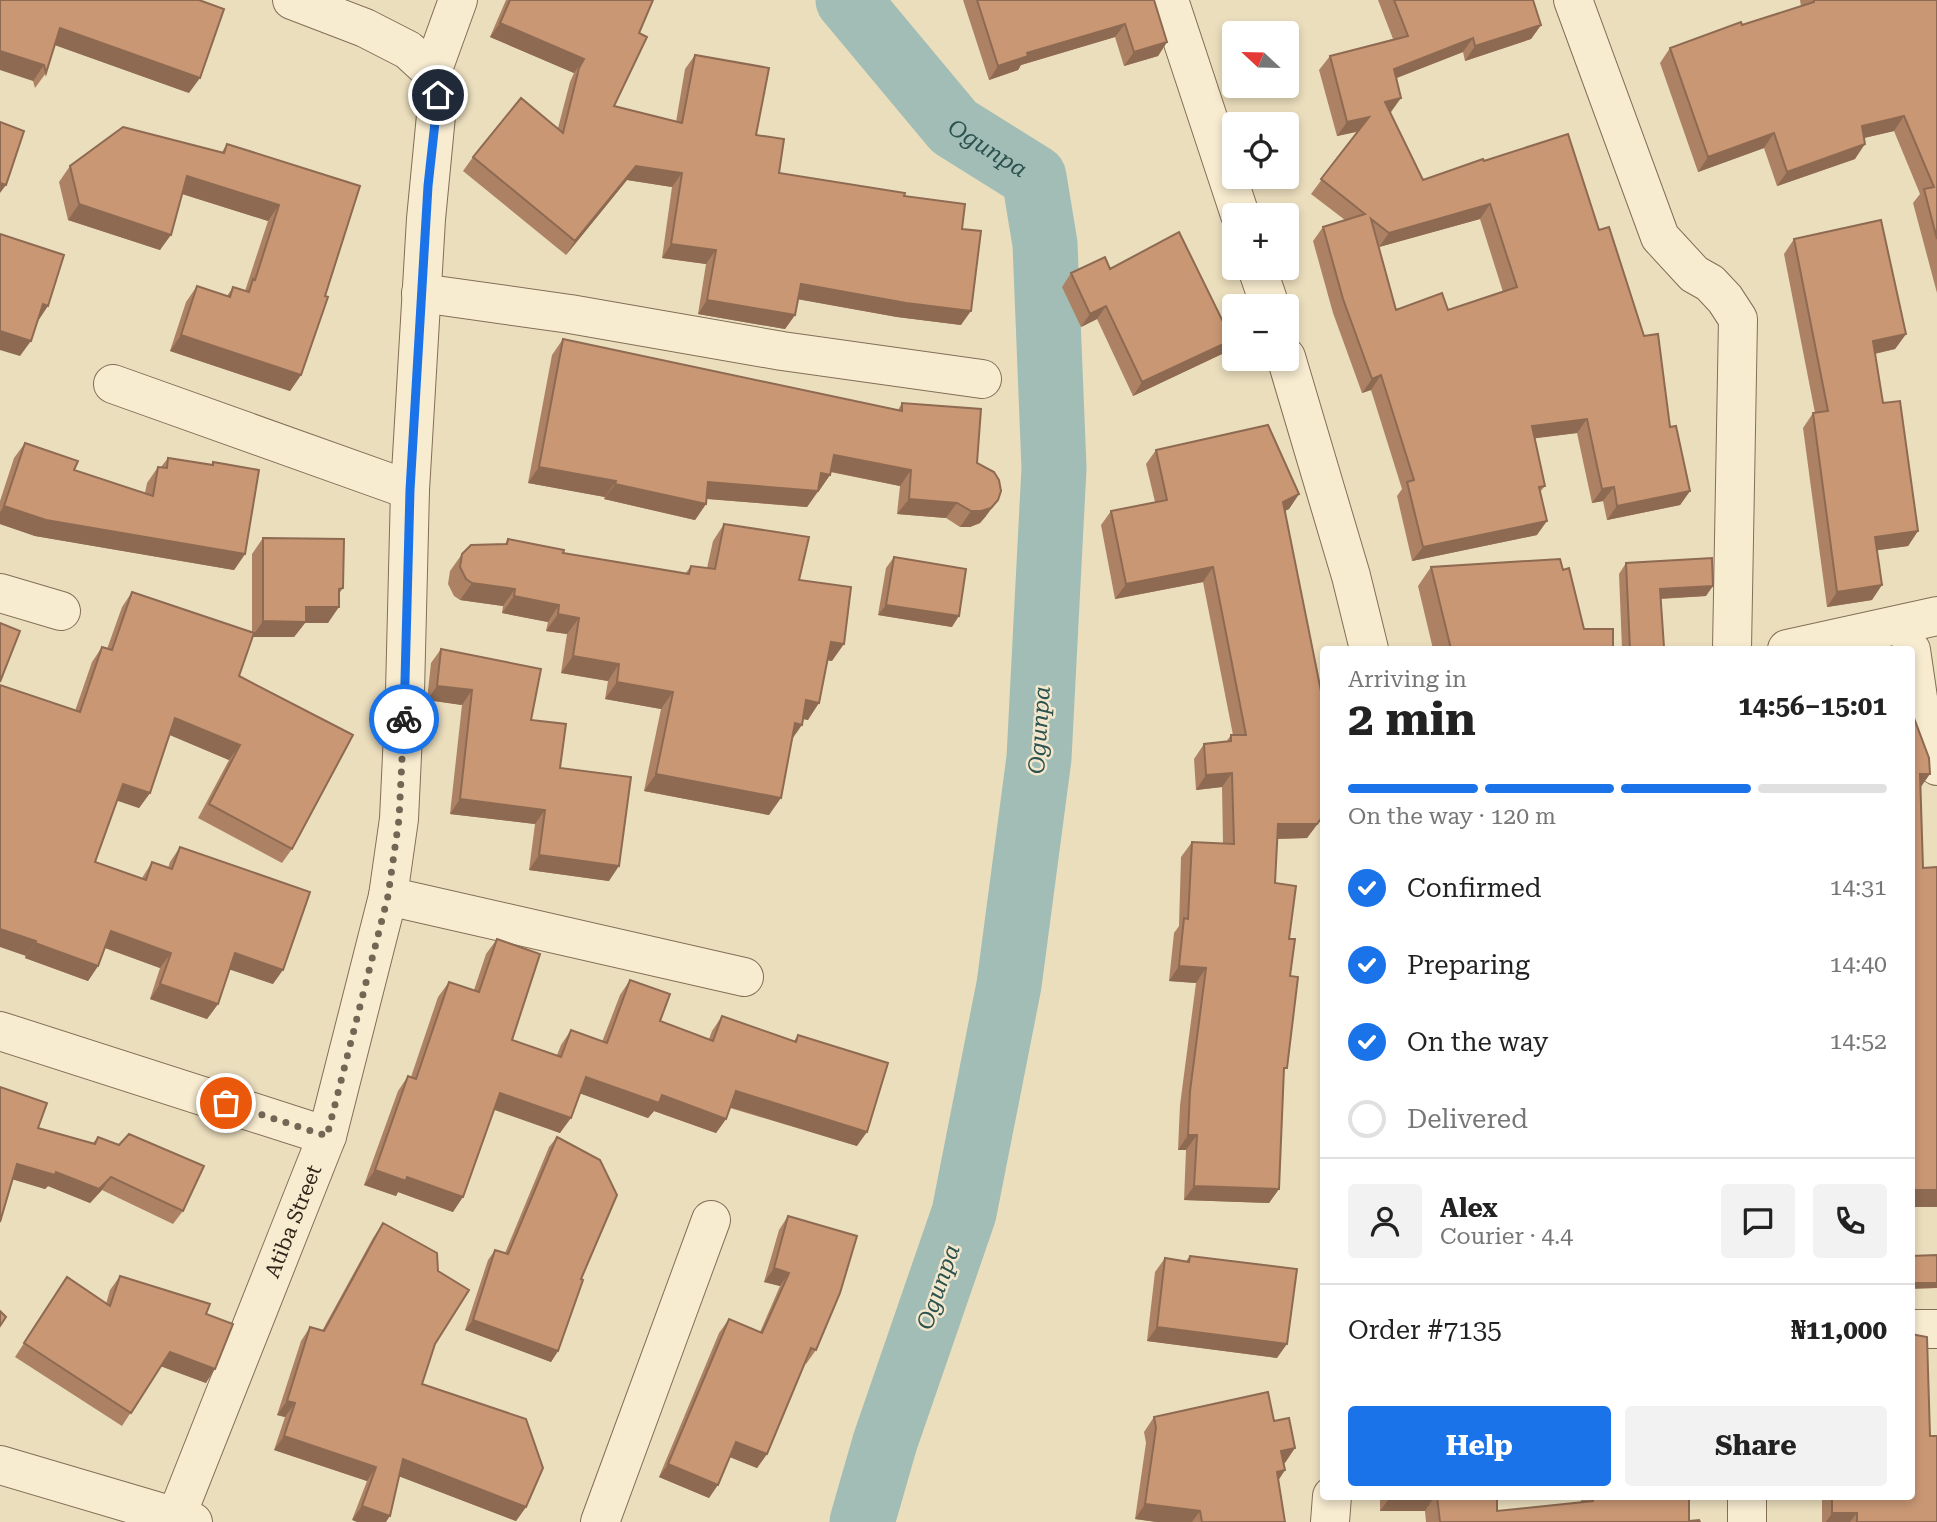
<!DOCTYPE html>
<meta charset="utf-8">
<style>
:root{--surface:#fff;--page:#f2f2f2;--text:#222;--muted:#767676;--line:#e0e0e0;--accent:#1a73e8}
body{margin:0;font-family:"Roboto Serif",serif;background:var(--page);color:var(--text);height:100vh;display:flex;flex-direction:column;font-size:26px;white-space:nowrap}
*{box-sizing:border-box;margin:0}
p{font-size:23px;color:var(--muted)}
.icon{flex:none;width:38px;height:38px;fill:none;stroke:currentColor;stroke-width:2;stroke-linecap:round;stroke-linejoin:round}
.map{position:relative;flex:1;overflow:hidden}
.side{position:absolute;left:1320px;top:646px;width:595px;height:854px;display:flex;flex-direction:column;background:var(--surface);border-radius:7px;box-shadow:0 4px 10px #0003}
.side>*{flex:none}
.needle{width:46px;rotate:292deg}
.fabs{position:absolute;left:1222px;top:21px;display:grid;gap:14px}
.fabs a{display:grid;place-items:center;width:77px;height:77px;border-radius:7px;background:var(--surface);box-shadow:0 4px 10px #0003;font-size:35px}
.pin{position:absolute;display:grid;place-items:center;width:60px;height:60px;color:#fff;margin:-30px;border:4px solid #fff;border-radius:50%;box-shadow:0 2px 7px #0007}
.courier{position:absolute;display:grid;place-items:center;width:70px;height:70px;margin:-35px;border:5px solid #1a73e8;border-radius:50%;background:#fff;color:#222;box-shadow:0 2px 9px #0007}
.head em{font-style:normal;font-weight:700}
.head div{display:flex;flex-direction:column-reverse}
.head{display:flex;align-items:center;justify-content:space-between;height:119px;padding:0 28px}
h1{font-size:46px;font-weight:700;line-height:52px}
.bar{display:grid;grid-template-columns:repeat(4,1fr);gap:10px 7px;align-content:center;height:84px;padding:0 28px}
.bar i{height:9px;border-radius:5px;background:var(--line)}
.bar .current{background:var(--accent)}
.bar p{grid-column:span 4}
.line{display:flex;align-items:center;gap:18px;padding:0 28px;border-top:2px solid var(--line)}
.line div{flex:1}
.round{display:grid;place-items:center;flex:none;width:74px;height:74px;border-radius:7px;background:var(--page)}
ol{padding:0 28px;list-style:none}
li{display:flex;align-items:center;gap:21px;height:77px}
li p{margin-inline-start:auto}
li .icon{padding:7px;border-radius:50%;background:var(--accent);color:#fff;stroke-width:4}
li:last-child{color:var(--muted)}
li i{width:38px;height:38px;border:4px solid var(--line);border-radius:50%}
.action{display:flex;gap:14px;margin-top:auto;padding:14px 28px}
.action a{flex:1;height:80px;border-radius:7px;background:var(--accent);color:#fff;font-size:28px;font-weight:700;line-height:80px;text-align:center}
.action a+a{background:var(--page);color:var(--text)}
.map>svg:first-child{display:block}
.lines{fill:none;stroke-linecap:round;stroke-linejoin:round}
.river{stroke:#a1bdb5;stroke-width:65}
.street-casing{stroke:#836e57;stroke-width:40}
.street{stroke:#f7ebd0;stroke-width:38}
.wall{fill:#ad8264;fill-rule:evenodd}
.shaded-wall{fill:#8d6a51}
.building{fill:#c99774;stroke:#8d6a51;stroke-width:2;fill-rule:evenodd}
.done{stroke:#736654;stroke-width:7;stroke-dasharray:0 12.6}
.route{stroke:#1a73e8;stroke-width:9}
.labels{text-anchor:middle;stroke-width:5;stroke-linejoin:round;paint-order:stroke}
.street-label{font-size:21px;fill:#32261b;stroke:#f3e8cd}
.water-label{font-size:23px;font-style:italic;fill:#2b524f;stroke:#f3e8cd}
</style>
<div class="map">
<svg width="1937" height="1522" viewBox="0 0 1937 1522">
<rect width="100%" height="100%" fill="#ebdebd"/>
<g class="lines">
<!-- river -->
<path class="river" id="s1" d="M848 0 954 127 1034 177 1045 244 1054 468 1039 758 1009 985 964 1213 885 1442 862 1522"/>
<defs>
<g id="street">
<path d="M1169 0 1240 215"/>
<path d="M1573 0 1660 237 1694 274 1710 283 1725 299 1738 319 1732 649"/>
<path d="M432 72 458 0"/>
<path d="M1257 268 1270 306"/>
<path d="M421 293 570 314 782 351 982 379"/>
<path d="M1286 357 1351 576 1369 649"/>
<path d="M113 384 410 490"/>
<path d="M0 593 61 611"/>
<path d="M1787 649 1937 616"/>
<path d="M1911 650 1923 732 1937 766"/>
<path d="M388 896 744 977"/>
<path d="M0 1031 327 1136"/>
<path d="M1911 1329H1937"/>
<path d="M0 1465 193 1522"/>
<path id="s2" d="M176 1517 327 1136 388 896 399 819 405 692 410 490 426 219 438 95 432 72 408 50 365 28 292 0"/>
<path d="M600 1522 711 1220"/>
<path d="M1330 1522 1332 1496"/>
<path d="M1747 1522V1496"/>
</g>
</defs>
<!-- street casing -->
<use href="#street" class="street-casing"/>
<!-- street -->
<use href="#street" class="street"/>
</g>
<!-- wall -->
<path class="wall" d="M0 0 189 93 55 45 46 73 35 88 33 81Z
M506 0H653L639 33 614 106 676 122 685 69 695 55 756 135 779 173 904 196 962 229 961 325 897 317 798 299 795 315 785 329 698 314 706 264 662 258 672 187 627 180 566 255 463 171 473 157 558 128 570 82 574 73 490 37Z
M963 0H1154L1167 42 1158 56 1124 66 1115 37 1021 65 1018 70 989 80Z
M1378 0H1533L1541 25 1531 39 1465 61 1463 52 1396 78 1391 112 1390 113 1423 180 1484 161 1599 230 1670 427 1690 491 1680 505 1607 520 1603 501 1592 503 1577 433 1534 438 1545 486 1540 492 1537 535 1412 561 1397 496 1402 489 1371 390 1362 393 1333 313 1313 241 1323 227 1345 220 1311 194 1357 132 1337 136 1319 70 1330 56 1393 39ZM1480 219 1503 292 1448 310H1396L1379 247Z
M1800 0H1937V293L1913 203 1920 194 1894 131 1864 138 1855 159 1777 186 1764 148 1698 172 1660 63 1670 48 1801 6Z
M227 144 360 186 301 375 290 391 170 351 186 302 197 286 227 296 233 287 245 291 268 221 182 194 160 250 68 220 59 182 70 166 222 152Z
M1794 239 1906 334 1895 349 1875 354 1883 403 1918 531 1908 546 1877 550 1872 600 1827 607 1803 428 1813 413H1815L1784 254Z
M1110 269 1232 340 1222 354 1133 396 1097 319 1081 327 1062 287 1071 273Z
M563 339 898 410 902 403 977 463 986 516 980 523 970 527H960L946 518 897 514 900 486 830 472V475L807 507 706 499V504L695 520 604 499 605 497 528 483 552 355Z
M25 443 74 470 145 493 147 483 158 467H161L168 458 211 465 213 462 245 554 234 570 35 536 0 524V501L14 458Z
M1156 450 1299 494 1289 509 1285 511 1323 769V817L1307 838 1277 839 1275 883 1289 939 1290 976 1284 1072 1279 1189 1269 1203 1184 1200 1186 1150H1178L1180 1105 1196 983 1169 981 1174 933 1179 926 1181 857 1192 842 1223 844 1222 787 1196 790 1194 759 1204 744 1226 742 1231 735H1233L1203 582 1115 599 1101 525 1111 511 1155 502 1146 464Z
M724 524 799 580 832 661 828 660 808 720 803 719 792 738 769 815 644 791 661 709 605 699 608 681 561 673 567 634 546 631 548 622 502 613 503 606 460 600 454 596 448 584 450 571 462 554 505 544 508 539 563 553 685 574 691 566 707 568 713 541Z
M263 538 343 588 339 594 328 623H305L294 637H252L239 676 292 849 282 863 198 818 229 760 170 735 150 793 139 808 117 800 95 862 142 878 152 862 168 868 170 862 180 847 273 984 230 969 218 1004 207 1019 150 999 160 968 105 948 98 966 88 981 25 958 75 711 92 662 102 647 107 649 122 607 132 592 252 632V554Z
M894 557 952 627 878 615 886 568Z
M1626 563 1706 596 1661 599 1662 649H1622L1619 574Z
M1431 567 1563 570 1584 629 1613 649H1433L1418 586Z
M441 649 531 720 560 768 609 881 529 870 535 824 450 814 462 705 427 700 431 663Z
M497 939 512 1040 557 1055 561 1045 571 1030 602 1042 620 995 630 980 660 1021 709 1039 712 1031 722 1016 794 1041 798 1035 857 1146 730 1108 726 1119 716 1133 654 1111 648 1118 580 1093 560 1133 494 1109 453 1212 398 1192 396 1196 364 1185 398 1091 408 1076 411 1077 438 997 449 982 474 990 486 954Z
M0 1087 38 1128 93 1143 98 1137 183 1211 173 1224 102 1190 90 1203 48 1186 45 1189 13 1179Z
M557 1137 581 1279 558 1351 551 1362 465 1330 488 1260 495 1250 505 1253 549 1147Z
M788 1216 816 1350 806 1364 805 1363 767 1454 757 1468 730 1457 709 1498 659 1477 719 1333 729 1319 760 1332 780 1286 764 1282 779 1230Z
M383 1223 435 1344 422 1384 526 1507 516 1521 399 1476 352 1520 367 1481 274 1450 285 1417 277 1415 301 1341 310 1327 322 1331 373 1238Z
M1190 1256 1277 1358 1147 1341 1155 1272 1165 1258 1186 1261Z
M120 1276 206 1314V1383L161 1366 122 1426 15 1357 67 1277 106 1304 110 1290Z
M1154 1417 1285 1463H1284L1285 1470 1278 1481 1285 1522H1157L1135 1519 1146 1443 1144 1432Z
M1930 1436 1937 1522H1822V1496H1911Z
M1380 1496H1497V1511L1581 1502V1496H1689V1521L1700 1522H1426L1425 1511H1380Z"/>
<!-- shaded-wall -->
<path class="shaded-wall" d="M500 23 584 59 574 73 490 37Z
M1125 24 1115 37 1021 65 1018 70 989 80 998 66 1027 53Z
M1541 25 1531 39 1465 61 1475 46Z
M60 28 200 78 189 93 49 43Z
M1473 38 1463 52 1384 83 1394 69Z
M1167 42 1158 56 1124 66 1134 52Z
M0 51 44 65 33 81 0 70Z
M1401 98 1391 112 1375 117 1385 102Z
M1904 116 1894 131 1851 141 1862 126Z
M1369 117 1359 131 1337 136 1347 122Z
M1774 133 1764 148 1698 172 1708 157Z
M1865 144 1855 159 1777 186 1787 172Z
M636 166 682 173 672 187 627 180 566 255 575 241Z
M187 176 279 205 268 221 176 192Z
M0 183 6 185 0 193Z
M79 204 171 235 160 250 68 220Z
M1490 204 1480 219 1379 247 1389 233Z
M671 244 716 250 706 264 662 258Z
M801 284 971 311 961 325 897 317 791 298Z
M707 300 795 315 785 329 698 314Z
M43 304 48 306 38 321 32 319Z
M1106 306 1097 319 1081 327 1090 314Z
M0 331 31 341 20 356 0 350Z
M1906 334 1895 349 1863 356 1873 341Z
M181 335 301 375 290 391 170 351Z
M1232 340 1222 354 1133 396 1142 382Z
M1381 375 1371 390 1362 393 1372 379Z
M1587 419 1577 433 1521 440 1532 426Z
M834 455 911 470 900 486 823 470Z
M539 467 616 481 605 497 528 483Z
M821 473 830 475 819 491 810 489Z
M708 482 818 491 807 507 697 498Z
M615 484 706 504 695 520 604 499Z
M1614 487 1603 501 1592 503 1602 489Z
M1690 491 1680 505 1607 520 1617 506Z
M1299 494 1289 509 1273 516 1283 502Z
M909 499 957 503 946 518 897 514Z
M998 500 986 516 980 523 970 527H960L971 511Z
M4 506 245 554 234 570 35 536 0 524V512Z
M1547 521 1537 535 1412 561 1423 547Z
M1918 531 1908 546 1865 552 1875 537Z
M1213 567 1203 582 1115 599 1126 584Z
M472 583 515 589 503 606 460 600Z
M1882 585 1872 600 1827 607 1837 592Z
M1713 586 1706 596 1653 599 1660 589Z
M514 596 559 605 548 622 502 613Z
M886 605 959 616 952 627 878 615Z
M306 607H339L328 623H305L294 637H252L263 621Z
M558 614 579 618 567 634 546 631Z
M831 642 844 644 832 661 819 659Z
M1664 647 1662 649H1630Z
M573 656 619 664 608 681 561 673Z
M617 682 673 692 661 709 605 699Z
M437 686 472 690 462 705 427 700Z
M806 700 819 703 808 720 795 717Z
M175 718 240 745 229 760 165 733Z
M795 723 802 725 790 742Z
M1232 773 1222 787 1196 790 1206 775Z
M656 774 781 798 769 815 644 791Z
M1920 774H1930L1918 791Z
M123 784 150 793 139 808 112 799Z
M460 799 545 810 535 824 450 814Z
M1323 816 1307 838 1268 839 1278 824Z
M539 855 619 866 609 881 529 870Z
M0 929 36 941 26 956 0 947Z
M111 931 171 953 160 968 100 946Z
M35 943 98 966 88 981 25 958Z
M235 953 283 970 273 984 225 968Z
M1179 966 1206 968 1196 983 1169 981Z
M160 984 218 1004 207 1019 150 999Z
M586 1077 662 1095 726 1119 716 1133 654 1111 648 1118 576 1092Z
M736 1091 867 1132 857 1146 726 1106Z
M500 1093 571 1118 560 1133 489 1108Z
M1188 1135H1197L1186 1150H1178Z
M17 1164 56 1172 111 1177 102 1190 90 1203 48 1186 45 1189 8 1178Z
M375 1170 407 1177 463 1197 453 1212 398 1192 396 1196 364 1185Z
M1194 1186 1279 1189 1269 1203 1184 1200Z
M1911 1190H1937V1207H1911Z
M774 1268 789 1273 780 1286 764 1282Z
M1911 1283H1937V1288L1911 1289Z
M473 1320 558 1351 551 1362 465 1330Z
M1157 1327 1287 1344 1277 1358 1147 1341Z
M170 1352 215 1369 206 1383 160 1366Z
M287 1401 295 1403 285 1417 277 1415Z
M284 1436 376 1467 367 1481 274 1450Z
M736 1442 767 1454 757 1468 727 1456Z
M1295 1448 1285 1463 1270 1466 1281 1451Z
M403 1459 526 1507 516 1521 393 1474Z
M668 1464 718 1485 709 1498 659 1477Z
M1285 1470 1275 1485 1277 1472Z
M1391 1496H1435L1425 1511H1380Z
M1145 1504 1200 1511 1192 1522H1157L1135 1519Z
M362 1506 390 1516 386 1522H357L352 1520Z
M1832 1513H1857L1850 1522H1826Z"/>
<!-- building -->
<path class="building" d="M0 0H199L224 9 200 78 60 28 46 73 44 65 0 51Z
M510 0H653L639 33 647 37 614 106 682 123 695 55 769 68 756 135 784 139 779 173 905 193 904 196 965 204 962 229 981 231 971 311 906 303 801 284 795 315 707 300 716 250 671 244 682 173 636 166 575 241 473 157 521 98 563 133 579 68 584 59 500 23Z
M977 0H1154L1167 42 1134 52 1125 24 1027 53 1028 56 998 66Z
M1394 0H1533L1541 25 1475 46 1473 38 1394 69 1401 98 1385 102 1423 180 1483 159 1484 161 1568 134 1599 230 1609 227 1644 336 1658 334 1670 427 1676 426 1690 491 1617 506 1614 487 1602 489 1587 419 1532 426 1545 486 1539 487 1547 521 1423 547 1407 482 1414 480 1381 375 1372 379 1343 299 1323 227 1365 214 1321 179 1369 117 1347 122 1330 56 1408 36ZM1490 204 1517 287 1448 310 1442 293 1396 310 1371 219 1389 233Z
M1814 0H1937V239L1924 189 1934 187 1904 116 1862 126 1865 144 1787 172 1774 133 1708 157 1670 48 1741 22 1742 25 1814 2Z
M0 122 24 131 6 185 0 183Z
M123 127 224 153 227 144 360 186 325 296 328 297 301 375 181 335 197 286 230 297 233 287 249 292 253 279 255 280 279 205 187 176 171 235 79 204 70 166Z
M1881 220 1906 334 1873 341 1883 403 1900 401 1918 531 1875 537 1882 585 1837 592 1813 413 1828 411 1794 239Z
M1179 232 1232 340 1142 382 1106 306 1090 314 1071 273 1105 257 1110 269Z
M0 234 64 255 48 306 43 304 31 341 0 331Z
M563 339 902 411V403L981 409 977 463 994 472 999 480 1001 491 998 500 991 508 981 511H971L957 503 909 499 911 470 834 455 830 475 821 473 818 491 708 482 706 504 615 484 616 481 539 467Z
M1268 425 1299 494 1283 502 1321 691 1323 816 1317 824H1278L1275 883 1296 886 1289 939H1295L1290 976 1298 977 1287 1068H1284L1279 1189 1194 1186 1197 1135H1188L1190 1091 1206 968 1179 966 1184 918 1188 919 1192 842 1234 844 1232 773 1206 775 1204 744 1231 741V735H1246L1213 567 1126 584 1111 511 1167 500 1156 450Z
M25 443 78 461 74 470 153 496 158 467 167 468 168 458 213 465V462L259 470 245 554 46 520 4 506Z
M724 524 809 537 799 580 851 587 844 644 831 642 819 703 806 700 802 725 795 723 781 798 656 774 673 692 617 682 619 664 573 656 579 618 558 614 559 605 514 596 515 589 472 583 466 579 460 567 462 554 471 545 507 544 508 539 564 550 563 553 689 574 691 566 715 569Z
M263 538 344 539 343 588 339 589V607H306V622L263 621Z
M894 557 966 569 959 616 886 605Z
M1712 558 1713 586 1660 589 1664 647 1630 649 1626 563Z
M1560 559 1563 570 1569 568 1584 629H1613V649H1451L1431 567Z
M132 592 254 633 239 676 353 735 292 849 209 804 240 745 175 718 150 793 123 784 95 862 146 880 152 862 172 869 180 847 310 892 283 970 235 953 218 1004 160 984 171 953 111 931 98 966 35 943 36 941 0 929V685L80 712 102 647 112 650Z
M0 623 20 631 0 682Z
M441 649 541 669 531 720 566 724 560 768 631 777 619 866 539 855 545 810 460 799 472 690 437 686Z
M1911 701 1914 718 1929 758 1930 774H1920L1923 868 1937 867V1190H1911V1207Z
M497 939 540 954 512 1040 561 1057 571 1030 607 1043 630 980 670 994 660 1021 713 1041 722 1016 796 1042 798 1035 888 1063 867 1132 736 1091 726 1119 662 1095 659 1103 586 1077 571 1118 500 1093 463 1197 407 1177 406 1181 375 1170 408 1076 416 1079 449 982 479 992Z
M0 1087 47 1103 38 1128 95 1144 98 1137 119 1145 129 1134 204 1166 183 1211 111 1177 99 1189 56 1172 55 1175 17 1164 0 1222Z
M557 1137 600 1160 617 1195 581 1279 583 1280 558 1351 473 1320 495 1250 508 1254Z
M788 1216 857 1236 840 1293 816 1350 811 1348 767 1454 736 1442 718 1485 668 1464 729 1319 762 1333 789 1273 774 1268Z
M383 1223 437 1253 438 1271 469 1290 435 1344 422 1384 526 1419 543 1468 526 1507 403 1459 390 1516 362 1506 376 1467 284 1436 295 1403 287 1401 310 1327 324 1331Z
M1937 1255V1283H1911V1256Z
M1190 1256 1297 1269 1287 1344 1157 1327 1165 1258 1189 1262Z
M120 1276 210 1304 206 1314 233 1324 215 1369 170 1352 131 1413 24 1343 67 1277 110 1306Z
M0 1311 6 1317 0 1326Z
M1911 1334 1927 1337 1930 1436H1937V1522H1857V1513H1832V1496H1911Z
M1268 1392 1274 1421 1289 1418 1295 1448 1281 1451 1285 1470 1277 1472 1285 1522H1202L1200 1511 1145 1504 1156 1428 1154 1417Z
M1437 1496H1497V1511L1593 1501V1496H1689V1521L1699 1520 1700 1522H1440Z"/>
<g class="lines">
<!-- done -->
<path class="done" d="M226 1103 327 1136 388 896 399 819 404 719"/>
<!-- route -->
<path class="route" d="M404 719 410 490 428 186 438 95"/>
</g>
<g class="labels">
<!-- street labels -->
<g class="street-label">
<text dy="7" stroke="none"><textPath href="#s2" startOffset="318">Atiba Street</textPath></text>
</g>
<!-- water labels -->
<g class="water-label">
<text dy="8" stroke="none"><textPath href="#s1" startOffset="205">Ogunpa</textPath></text>
<text transform="translate(1039 730) rotate(-86)" y="8">Ogunpa</text>
<text transform="translate(938 1287) rotate(-71)" y="8">Ogunpa</text>
</g>
</g>
</svg>
<div class="fabs">
<a><svg class="needle" viewBox="-14 -14 28 28"><path d="M0-13l5 13h-10z" fill="#e53935"/><path d="M0 13l5-13h-10z" fill="#767676"/></svg></a>
<a><svg class="icon" aria-label="locate" viewBox="0 0 24 24"><circle cx="12" cy="12" r="6"/><path d="M12 2v4M12 18v4M2 12h4M18 12h4"/></svg></a>
<a>+</a>
<a>−</a>
</div>
<div class="pin" style="left:226px;top:1103px;background:#ea580c"><svg class="icon" aria-label="bag" viewBox="0 0 24 24"><path d="M5 8h14l-1 12H6zM9 8a3 3 0 0 1 6 0"/></svg></div>
<div class="pin" style="left:438px;top:95px;background:#1f2937"><svg class="icon" aria-label="home" viewBox="0 0 24 24"><path d="M3 11l9-7 9 7M6 9v11h12V9"/></svg></div>
<div class="courier" style="left:404px;top:719px"><svg class="icon" aria-label="bike" viewBox="0 0 24 24"><circle cx="6" cy="16" r="4"/><circle cx="18" cy="16" r="4"/><path d="M6 16l4-8h5l3 8M10 8l3 8H6M13 5h3"/></svg></div>
<section class="side">
<div class="head"><div><h1>2 min</h1><p>Arriving in</p></div><em>14:56–15:01</em></div>
<div class="bar"><i class="current"></i><i class="current"></i><i class="current"></i><i></i><p>On the way · 120 m</p></div>
<ol>
<li><svg class="icon" aria-label="check" viewBox="0 0 24 24"><path d="M5 12l5 5 9-10"/></svg>Confirmed<p>14:31</p></li>
<li><svg class="icon" aria-label="check" viewBox="0 0 24 24"><path d="M5 12l5 5 9-10"/></svg>Preparing<p>14:40</p></li>
<li><svg class="icon" aria-label="check" viewBox="0 0 24 24"><path d="M5 12l5 5 9-10"/></svg>On the way<p>14:52</p></li>
<li><i></i>Delivered</li>
</ol>
<div class="line" style="height:126px"><a class="round"><svg class="icon" aria-label="person" viewBox="0 0 24 24"><circle cx="12" cy="8" r="4"/><path d="M4 21q1-7 8-7t8 7"/></svg></a><div><b>Alex</b><p>Courier · 4.4</p></div><a class="round"><svg class="icon" aria-label="chat" viewBox="0 0 24 24"><path d="M4 5h16v11H9l-5 4z"/></svg></a><a class="round"><svg class="icon" aria-label="phone" viewBox="0 0 24 24"><path d="M5 4h4l2 5-3 2q2 4 5 5l2-3 5 2v4C11 20 4 13 5 4z"/></svg></a></div>
<div class="line" style="height:91px"><div>Order #7135</div><b>₦11,000</b></div>
<div class="action"><a>Help</a><a>Share</a></div>
</section>
</div>
